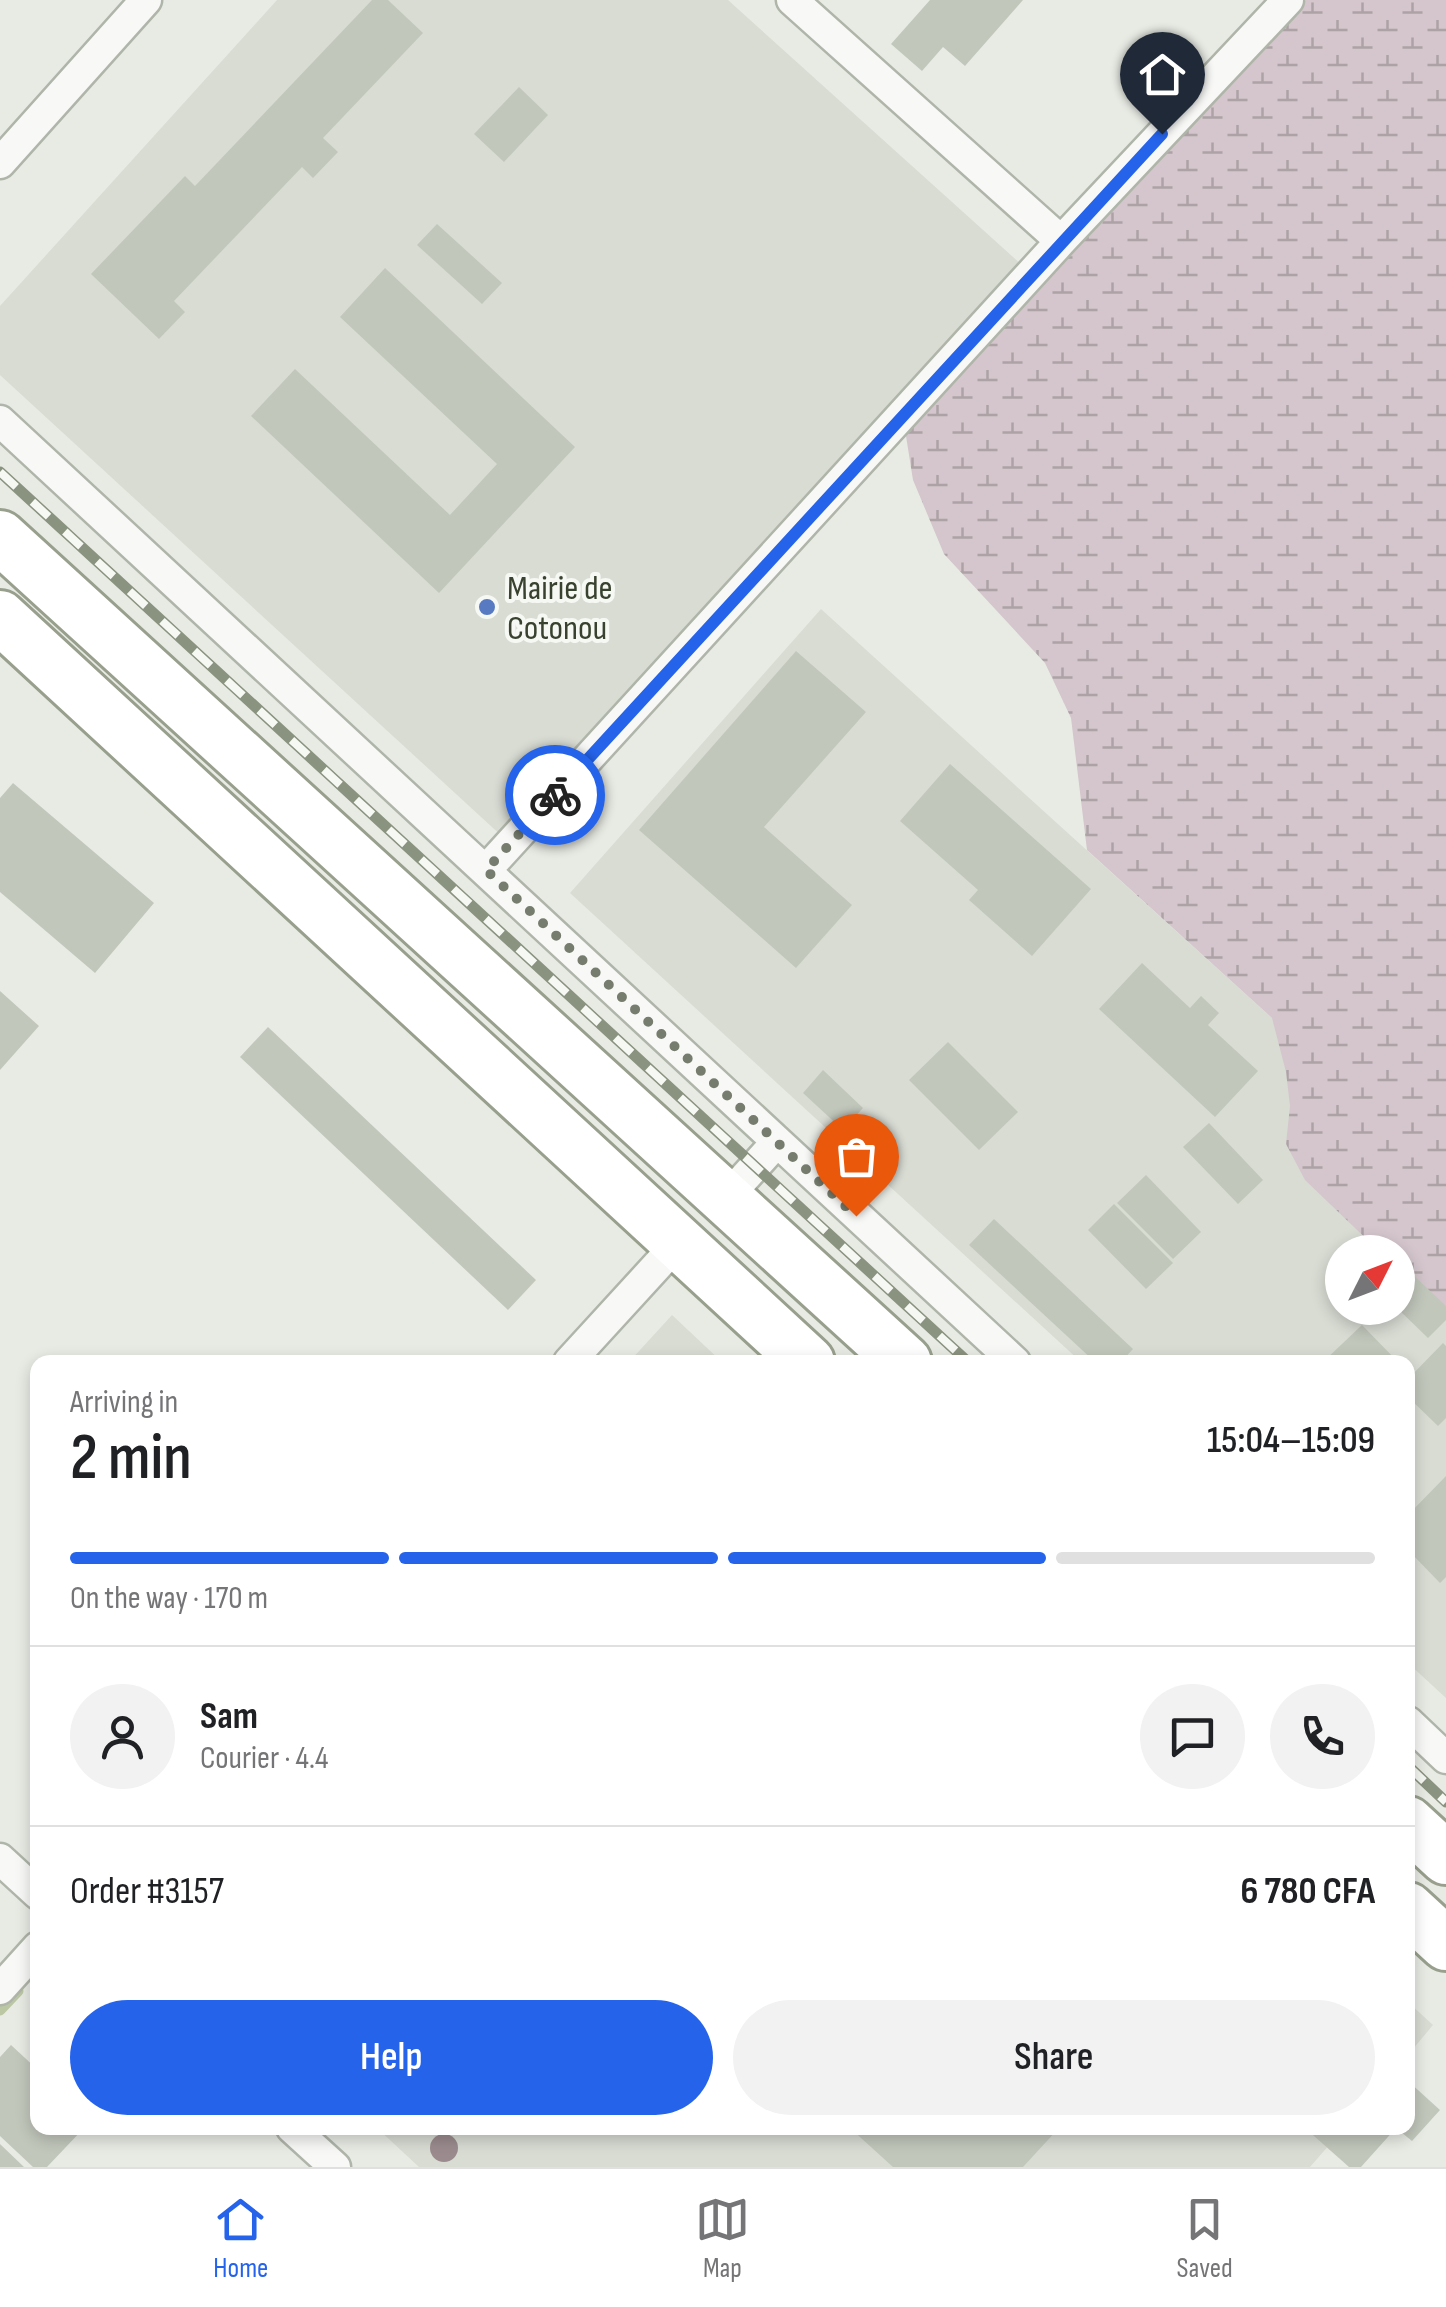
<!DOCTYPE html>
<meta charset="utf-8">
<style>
:root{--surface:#fff;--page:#f2f2f2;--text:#202124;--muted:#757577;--line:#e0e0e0;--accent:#2563eb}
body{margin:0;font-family:"Sofia Sans Condensed",sans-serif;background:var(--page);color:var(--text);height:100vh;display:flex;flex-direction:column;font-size:38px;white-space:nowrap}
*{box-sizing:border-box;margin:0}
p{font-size:32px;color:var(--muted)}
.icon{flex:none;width:55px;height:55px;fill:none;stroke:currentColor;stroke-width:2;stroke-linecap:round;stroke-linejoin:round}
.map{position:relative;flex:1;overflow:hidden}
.details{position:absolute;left:30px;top:1355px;width:1385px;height:780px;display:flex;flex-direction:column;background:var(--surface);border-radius:20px;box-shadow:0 5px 15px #0003}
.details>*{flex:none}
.needle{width:65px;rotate:48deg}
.buttons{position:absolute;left:1325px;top:1235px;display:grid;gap:20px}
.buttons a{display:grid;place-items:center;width:90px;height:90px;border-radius:50%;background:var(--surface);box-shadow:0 5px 15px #0003;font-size:50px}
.pin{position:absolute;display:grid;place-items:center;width:85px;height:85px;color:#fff;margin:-102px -42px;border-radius:50% 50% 50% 0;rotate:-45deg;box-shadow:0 0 10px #0007}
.pin .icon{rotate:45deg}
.courier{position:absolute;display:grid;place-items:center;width:100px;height:100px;margin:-50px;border:8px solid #2563eb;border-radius:50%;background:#fff;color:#222;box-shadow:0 2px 12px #0007}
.headline em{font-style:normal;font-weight:600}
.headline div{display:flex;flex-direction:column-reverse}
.headline{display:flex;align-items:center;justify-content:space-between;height:170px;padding:0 40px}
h1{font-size:65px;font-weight:600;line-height:75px}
.bar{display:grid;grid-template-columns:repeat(4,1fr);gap:15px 10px;align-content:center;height:120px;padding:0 40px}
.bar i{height:12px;border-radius:8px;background:var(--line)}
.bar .selected{background:var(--accent)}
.bar p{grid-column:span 4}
.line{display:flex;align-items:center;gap:25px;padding:0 40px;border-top:2px solid var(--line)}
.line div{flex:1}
.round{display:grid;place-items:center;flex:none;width:105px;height:105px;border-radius:52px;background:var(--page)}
.primary-button{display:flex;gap:20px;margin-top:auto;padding:20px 40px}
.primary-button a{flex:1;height:115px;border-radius:60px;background:var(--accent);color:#fff;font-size:40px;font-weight:600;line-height:115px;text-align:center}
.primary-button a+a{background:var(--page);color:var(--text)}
.dock{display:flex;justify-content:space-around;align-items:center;height:140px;border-top:2px solid var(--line);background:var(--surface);font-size:28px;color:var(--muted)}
.dock a{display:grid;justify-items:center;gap:5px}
.dock .selected{color:var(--accent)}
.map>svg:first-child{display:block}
.built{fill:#d8dcd3;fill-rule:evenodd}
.wetland{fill:url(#wetland-marsh)}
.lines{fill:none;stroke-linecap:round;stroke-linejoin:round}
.stream{stroke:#bbc7a3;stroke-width:11}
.building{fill:#c2c7bc}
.street-casing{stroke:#b0b5aa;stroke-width:35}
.highway-casing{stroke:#98a08d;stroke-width:58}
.street{stroke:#f8f9f7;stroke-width:30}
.highway{stroke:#fff;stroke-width:52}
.rail-casing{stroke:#8a937f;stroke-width:11}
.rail{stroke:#f6f8f4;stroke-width:8;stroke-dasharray:22;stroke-linecap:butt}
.tree{fill:#9b8b8e}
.done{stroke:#767d6e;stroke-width:10;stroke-dasharray:0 18}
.route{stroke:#2563eb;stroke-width:12}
.poi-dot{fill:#577ac2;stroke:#f6f8f4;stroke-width:4}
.labels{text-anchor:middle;stroke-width:8;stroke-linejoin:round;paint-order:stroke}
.poi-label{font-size:35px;fill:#38422e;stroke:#f6f8f4;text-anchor:start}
</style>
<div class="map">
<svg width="1446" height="2167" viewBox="0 0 1446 2167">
<defs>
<pattern id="wetland-marsh" width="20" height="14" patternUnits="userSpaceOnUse" patternTransform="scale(2.5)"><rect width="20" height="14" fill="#d4c6cc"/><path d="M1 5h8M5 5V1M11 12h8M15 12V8" fill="none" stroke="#ada2a6"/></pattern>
</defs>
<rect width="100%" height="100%" fill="#e8ebe4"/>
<!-- built -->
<path class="built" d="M277 0H728L1033 275 505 839 0 375V306Z
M821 609 1446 1176V1698L1408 1663V1362H1081L570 893ZM1342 1252H1398V1308H1342Z
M672 1315 722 1362H629Z
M1408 2002 1433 2025 1408 2055Z
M377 2128H1344L1310 2167H419Z"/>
<!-- wetland -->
<path class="wetland" d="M1306 0H1446V1316L1398 1269V1252H1380L1305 1180 1286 1144 1290 1106 1286 1072 1272 1018 1087 850 1071 718 1045 663 944 554 913 480 906 436 912 422Z"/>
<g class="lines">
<!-- stream -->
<path class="stream" d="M0 2010 18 1991"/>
</g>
<!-- building -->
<path class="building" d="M372 0H388L423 33 323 138 338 152 313 178 302 167 174 301 185 312 159 339 91 274 185 176 195 186Z
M930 0H1023L965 66 943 47 922 71 891 44Z
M519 87 548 115 504 162 474 134Z
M437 224 502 283 482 304 417 245Z
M385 268 575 447 439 593 251 416 295 369 450 515 497 464 340 317Z
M796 651 866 712 764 827 852 905 796 968 639 830Z
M950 764 1091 889 1032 956 969 900 978 890 900 821Z
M13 783 154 903 95 973 0 892V798Z
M1142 963 1190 1008 1201 996 1219 1013 1208 1025 1258 1071 1215 1117 1099 1009Z
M0 991 39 1026 0 1070Z
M268 1027 536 1280 508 1310 240 1057Z
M948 1042 1018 1112 979 1150 909 1080Z
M823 1070 863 1108 843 1130 803 1093Z
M1209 1123 1263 1180 1238 1204 1183 1147Z
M1146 1175 1201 1232 1173 1259 1117 1203Z
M1114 1204 1173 1263 1146 1289 1088 1230Z
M994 1219 1133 1349 1121 1362H1095L969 1245Z
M1411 1273 1446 1306V1320L1428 1338 1398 1309V1288Z
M1362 1325 1398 1362H1323Z
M1443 1343 1446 1346V1418L1438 1426 1408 1397V1379Z
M1446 1476V1577L1440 1583 1408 1550V1515Z
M11 2045 38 2070V2128H84L47 2167H33L0 2136V2057Z
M1408 2081 1440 2110 1412 2141 1396 2128 1361 2167H1349L1305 2128H1408Z
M850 2128H1059L1023 2167H893Z
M0 2144 24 2167H0Z"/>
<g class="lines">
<defs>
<path id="street" d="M792 0 1061 241
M0 163 146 0
M0 421 1015 1362
M486 870 1061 241 1288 0
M726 1198 776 1143
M569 1362 677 1244
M1408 1722 1446 1758
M0 1859 38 1894
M0 1989 38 1947
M292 2128 335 2167"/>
<path id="highway" d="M0 537 905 1362
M0 617 808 1362
M1408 1823 1446 1858
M1408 1909 1446 1944"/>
</defs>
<!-- street casing -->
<use href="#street" class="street-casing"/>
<!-- highway casing -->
<use href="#highway" class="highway-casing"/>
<!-- street -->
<use href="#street" class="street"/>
<!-- highway -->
<use href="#highway" class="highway"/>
<defs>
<path id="rail" d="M0 472 968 1362
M1408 1766 1446 1802"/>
</defs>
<!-- rail casing -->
<use href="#rail" class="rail-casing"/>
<!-- rail -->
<use href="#rail" class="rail"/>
</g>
<!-- trees -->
<circle class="tree" cx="444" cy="2148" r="14"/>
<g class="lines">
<!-- done -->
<path class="done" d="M555 795 486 870 856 1216"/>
<!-- route -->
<path class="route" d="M555 795 1162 134"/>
</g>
<!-- markers -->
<circle class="poi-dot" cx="487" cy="607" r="10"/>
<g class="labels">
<!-- poi labels -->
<g class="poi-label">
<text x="507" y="599">Mairie de<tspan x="507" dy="40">Cotonou</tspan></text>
</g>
</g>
</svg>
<div class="buttons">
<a><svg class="needle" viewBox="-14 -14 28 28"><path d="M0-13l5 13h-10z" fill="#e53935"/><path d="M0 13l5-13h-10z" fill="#757577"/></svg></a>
</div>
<div class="pin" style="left:856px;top:1216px;background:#ea580c"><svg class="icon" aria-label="bag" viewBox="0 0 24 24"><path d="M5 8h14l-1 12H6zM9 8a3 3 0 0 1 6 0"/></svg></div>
<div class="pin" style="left:1162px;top:134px;background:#1f2937"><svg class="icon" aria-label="home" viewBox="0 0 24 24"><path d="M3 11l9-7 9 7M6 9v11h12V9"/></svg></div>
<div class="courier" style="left:555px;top:795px"><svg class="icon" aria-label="bike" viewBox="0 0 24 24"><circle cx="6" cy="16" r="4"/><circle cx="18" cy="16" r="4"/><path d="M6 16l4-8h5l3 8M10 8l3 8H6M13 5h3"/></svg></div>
<section class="details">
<div class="headline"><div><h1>2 min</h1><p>Arriving in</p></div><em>15:04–15:09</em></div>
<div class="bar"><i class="selected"></i><i class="selected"></i><i class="selected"></i><i></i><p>On the way · 170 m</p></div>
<div class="line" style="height:180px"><a class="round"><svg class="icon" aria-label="person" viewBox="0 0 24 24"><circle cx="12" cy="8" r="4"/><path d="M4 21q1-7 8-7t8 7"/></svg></a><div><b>Sam</b><p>Courier · 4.4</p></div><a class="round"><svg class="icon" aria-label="chat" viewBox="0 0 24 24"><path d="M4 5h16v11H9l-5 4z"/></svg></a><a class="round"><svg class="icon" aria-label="phone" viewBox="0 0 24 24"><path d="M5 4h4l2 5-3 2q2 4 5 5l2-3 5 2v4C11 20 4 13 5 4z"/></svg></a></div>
<div class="line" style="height:130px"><div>Order #3157</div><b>6 780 CFA</b></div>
<div class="primary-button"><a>Help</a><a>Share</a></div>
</section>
</div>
<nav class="dock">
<a class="selected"><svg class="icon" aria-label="home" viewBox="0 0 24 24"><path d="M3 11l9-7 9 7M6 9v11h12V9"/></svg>Home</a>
<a><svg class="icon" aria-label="map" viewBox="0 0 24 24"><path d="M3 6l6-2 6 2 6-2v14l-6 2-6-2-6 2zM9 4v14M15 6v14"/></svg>Map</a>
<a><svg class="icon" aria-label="saved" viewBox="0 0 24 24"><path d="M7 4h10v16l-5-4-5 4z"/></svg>Saved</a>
</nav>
